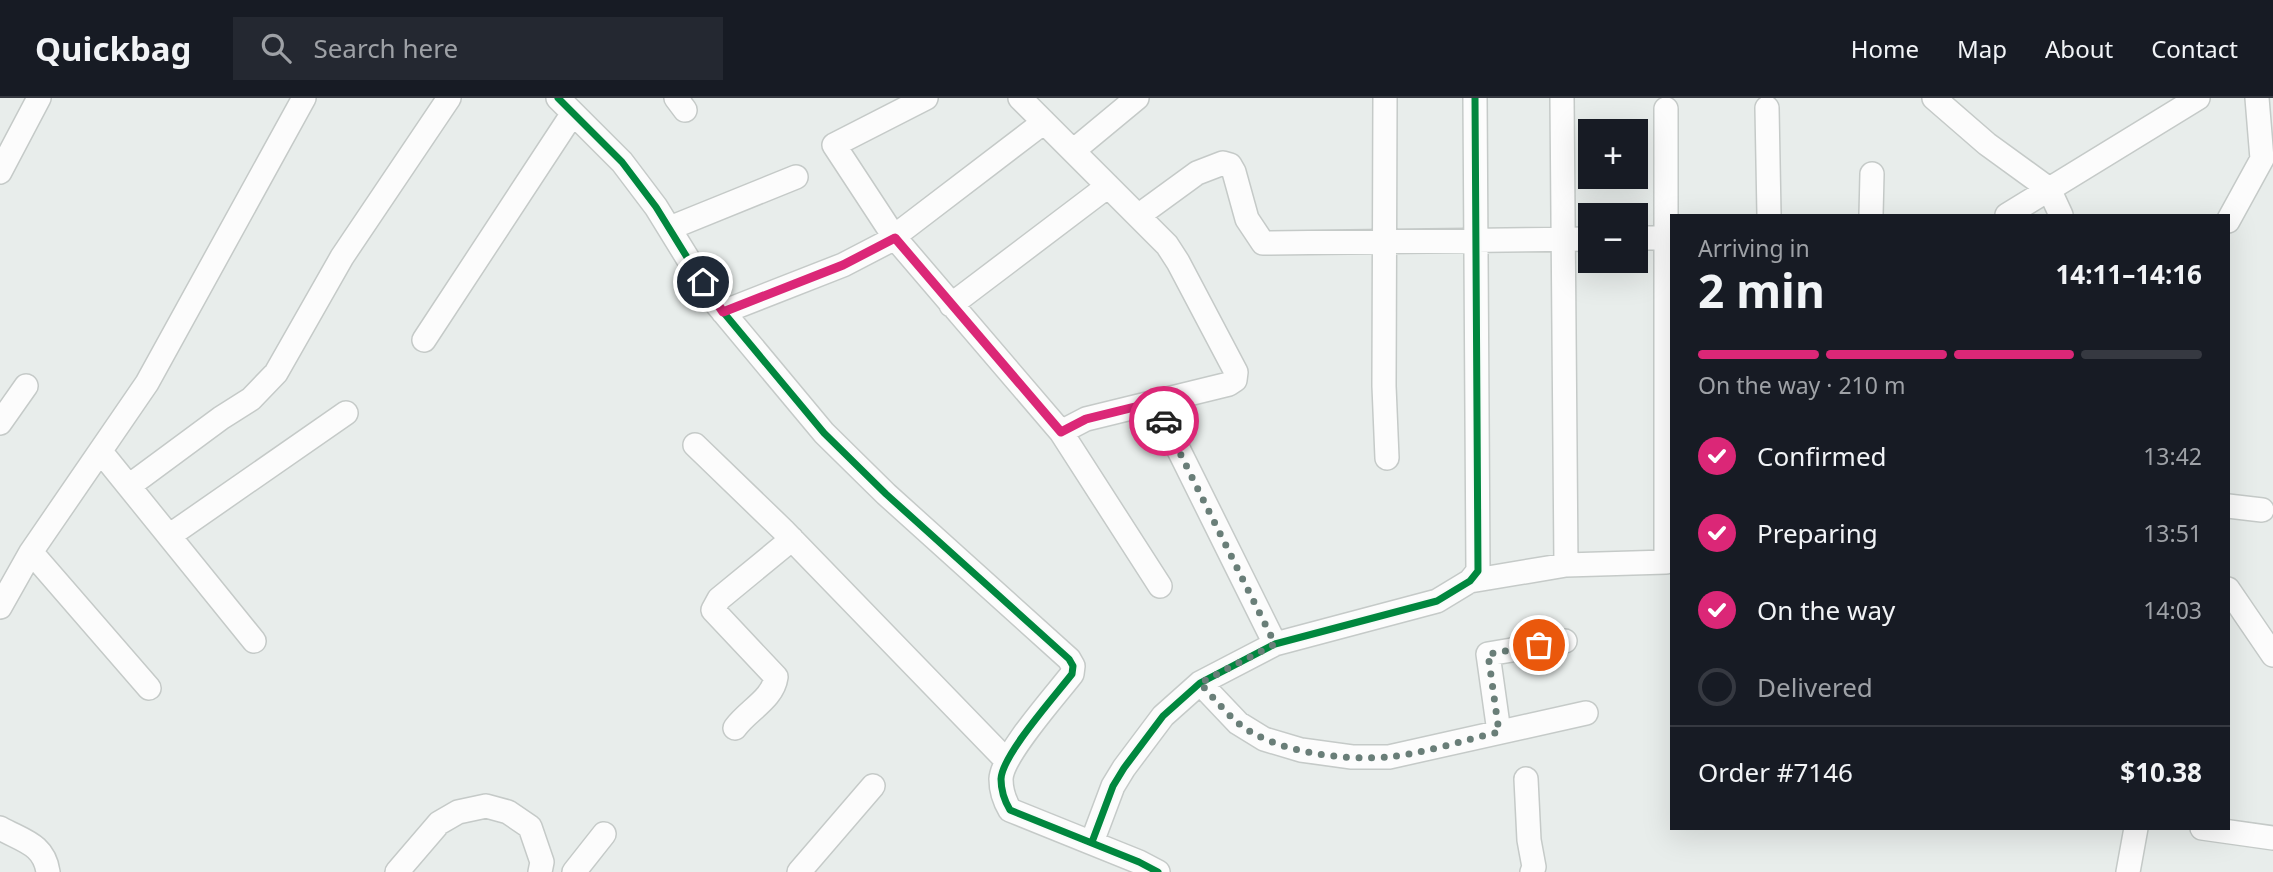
<!DOCTYPE html>
<meta charset="utf-8">
<style>
:root{--surface:#171b24;--page:#242831;--text:#f1f3f6;--muted:#9ea1a6;--line:#363941;--accent:#db2777}
body{margin:0;font-family:"Noto Sans",sans-serif;background:var(--page);color:var(--text);height:100vh;display:flex;flex-direction:column;font-size:26px;white-space:nowrap}
*{box-sizing:border-box;margin:0}
p{font-size:23px;color:var(--muted)}
.icon{flex:none;width:38px;height:38px;fill:none;stroke:currentColor;stroke-width:2;stroke-linecap:round;stroke-linejoin:round}
.map{position:relative;flex:1;overflow:hidden}
.drawer{position:absolute;left:1670px;top:116px;width:560px;height:616px;display:flex;flex-direction:column;background:var(--surface);border-radius:0px;box-shadow:0 7px 28px #0002}
.drawer>*{flex:none}
.controls{position:absolute;left:1578px;top:21px;display:grid;gap:14px}
.controls a{display:grid;place-items:center;width:70px;height:70px;border-radius:0px;background:var(--surface);box-shadow:0 7px 28px #0002;font-size:35px}
.pin{position:absolute;display:grid;place-items:center;width:60px;height:60px;color:#fff;margin:-30px;border:4px solid #fff;border-radius:50%;box-shadow:0 2px 7px #0007}
.courier{position:absolute;display:grid;place-items:center;width:70px;height:70px;margin:-35px;border:5px solid #db2777;border-radius:50%;background:#fff;color:#222;box-shadow:0 2px 9px #0007}
.headline em{font-style:normal;font-weight:700}
.headline div{display:flex;flex-direction:column-reverse}
.headline{display:flex;align-items:center;justify-content:space-between;height:119px;padding:0 28px}
h1{font-size:46px;font-weight:700;line-height:52px}
.bar{display:grid;grid-template-columns:repeat(4,1fr);gap:10px 7px;align-content:center;height:84px;padding:0 28px}
.bar i{height:9px;border-radius:5px;background:var(--line)}
.bar .current{background:var(--accent)}
.bar p{grid-column:span 4}
.line{display:flex;align-items:center;gap:18px;padding:0 28px;border-top:2px solid var(--line)}
.line div{flex:1}
ol{padding:0 28px;list-style:none}
li{display:flex;align-items:center;gap:21px;height:77px}
li p{margin-inline-start:auto}
li .icon{padding:7px;border-radius:50%;background:var(--accent);color:#fff;stroke-width:4}
li:last-child{color:var(--muted)}
li i{width:38px;height:38px;border:4px solid var(--line);border-radius:50%}
header{display:flex;align-items:center;gap:42px;box-sizing:border-box;height:98px;padding:0 35px;background:var(--surface);border-bottom:2px solid var(--line)}
header strong{font-size:33px}
nav{display:flex;gap:38px;margin-inline-start:auto;font-size:24px}
.search{width:490px;height:63px;background:var(--page);display:flex;align-items:center;gap:18px;box-sizing:border-box;padding:0 24px;border-radius:0px;color:var(--muted);font-size:26px}
.map>svg:first-child{display:block}
.lines{fill:none;stroke-linecap:round;stroke-linejoin:round}
.minor-casing{stroke:#c5cac8;stroke-width:26}
.minor{stroke:#fcfcfc;stroke-width:23}
.cycleway-casing{stroke:#f7fbf9;stroke-width:11}
.cycleway{stroke:#00873e;stroke-width:7}
.done{stroke:#697e78;stroke-width:7;stroke-dasharray:0 12.6}
.route{stroke:#db2777;stroke-width:9}
</style>
<header>
<strong>Quickbag</strong>
<div class="search"><svg class="icon" aria-label="search" viewBox="0 0 24 24"><circle cx="10" cy="10" r="6"/><path d="M15 15l6 6"/></svg>Search here</div>
<nav><a>Home</a><a>Map</a><a>About</a><a>Contact</a></nav>
</header>
<div class="map">
<svg width="2273" height="774" viewBox="0 0 2273 774">
<rect width="100%" height="100%" fill="#e8edeb"/>
<g class="lines">
<defs>
<path id="minor" d="M558 0 622 64 656 109 714 203 824 335 886 396 1069 561 1073 568 1072 576C1055 598 1002 657 1001 681 1001 692 1004 702 1010 712L1139 764 1158 774
M676 0 685 12
M1020 0 1167 147 1178 164 1236 274 1235 282 1229 286 1086 321 1061 334
M1385 0 1384 288 1387 360
M1562 0 1566 467
M1934 0 1987 46 2049 91 2061 117
M1767 10 1769 117
M1044 24 900 134 895 140 1061 334 1160 488
M1073 53 1137 0
M0 74 39 0
M1871 117 1872 76
M2007 117 2198 0
M1138 118 1197 75 1223 65 1230 67 1234 74 1247 121 1263 145 1591 141
M2228 123 2262 61 2257 0
M670 130 796 79
M1636 140H1671
M951 207 1108 88
M723 214 843 167 895 140 834 47 926 0
M424 242 573 15
M1155 304 1275 546
M0 325 26 288
M695 347 783 432 1006 662
M101 354 254 543
M129 388 221 320 251 301 276 275 342 159 449 0
M2228 408 2262 412
M169 438 346 315
M31 454 149 590
M1470 483 1566 467 1666 464V11
M2228 491 2273 557
M0 509 31 454 147 285 304 0
M1200 585 1238 625 1264 641 1301 652 1352 659H1389L1586 615
M735 630C748 612 773 601 776 579L713 512 719 501 792 441
M1499 634 1488 556 1565 543
M1526 681 1529 742 1534 769 1532 774
M0 730C23 743 44 746 48 774
M2202 730 2273 740
M1092 744 1113 688 1124 670 1163 618 1200 585 1275 546 1437 503 1470 483 1478 473 1475 0
M397 774 439 725 458 714 486 708 508 714 530 729 542 764 540 774
M574 774 604 736
M799 774 873 688
M2128 774 2136 730"/>
</defs>
<!-- minor casing -->
<use href="#minor" class="minor-casing"/>
<!-- minor -->
<use href="#minor" class="minor"/>
<defs>
<path id="cycleway" d="M558 0 622 64 656 109 714 203 824 335 886 396 1069 561 1073 568 1072 576C1055 598 1002 657 1001 681 1001 692 1004 702 1010 712L1139 764 1158 774
M1092 744 1113 688 1124 670 1163 618 1200 585 1275 546 1437 503 1470 483 1478 473 1475 0"/>
</defs>
<!-- cycleway casing -->
<use href="#cycleway" class="cycleway-casing"/>
<!-- cycleway -->
<use href="#cycleway" class="cycleway"/>
</g>
<g class="lines">
<!-- done -->
<path class="done" d="M1164 323 1275 546 1200 585C1212 598 1224 613 1238 625 1273 654 1343 663 1388 659 1421 656 1465 642 1499 634L1488 556 1539 547"/>
<!-- route -->
<path class="route" d="M703 184 723 214 843 167 895 140 1061 334 1086 321 1155 304 1164 323"/>
</g>
</svg>
<div class="controls">
<a>+</a>
<a>−</a>
</div>
<div class="pin" style="left:1539px;top:547px;background:#ea580c"><svg class="icon" aria-label="bag" viewBox="0 0 24 24"><path d="M5 8h14l-1 12H6zM9 8a3 3 0 0 1 6 0"/></svg></div>
<div class="pin" style="left:703px;top:184px;background:#1f2937"><svg class="icon" aria-label="home" viewBox="0 0 24 24"><path d="M3 11l9-7 9 7M6 9v11h12V9"/></svg></div>
<div class="courier" style="left:1164px;top:323px"><svg class="icon" aria-label="car" viewBox="0 0 24 24"><path d="M5 17H2v-5l4-1 3-4h7l3 4 3 1v5h-3M9 17h6M6 11h13"/><circle cx="7" cy="17" r="2"/><circle cx="17" cy="17" r="2"/></svg></div>
<section class="drawer">
<div class="headline"><div><h1>2 min</h1><p>Arriving in</p></div><em>14:11–14:16</em></div>
<div class="bar"><i class="current"></i><i class="current"></i><i class="current"></i><i></i><p>On the way · 210 m</p></div>
<ol>
<li><svg class="icon" aria-label="check" viewBox="0 0 24 24"><path d="M5 12l5 5 9-10"/></svg>Confirmed<p>13:42</p></li>
<li><svg class="icon" aria-label="check" viewBox="0 0 24 24"><path d="M5 12l5 5 9-10"/></svg>Preparing<p>13:51</p></li>
<li><svg class="icon" aria-label="check" viewBox="0 0 24 24"><path d="M5 12l5 5 9-10"/></svg>On the way<p>14:03</p></li>
<li><i></i>Delivered</li>
</ol>
<div class="line" style="height:91px"><div>Order #7146</div><b>$10.38</b></div>
</section>
</div>
